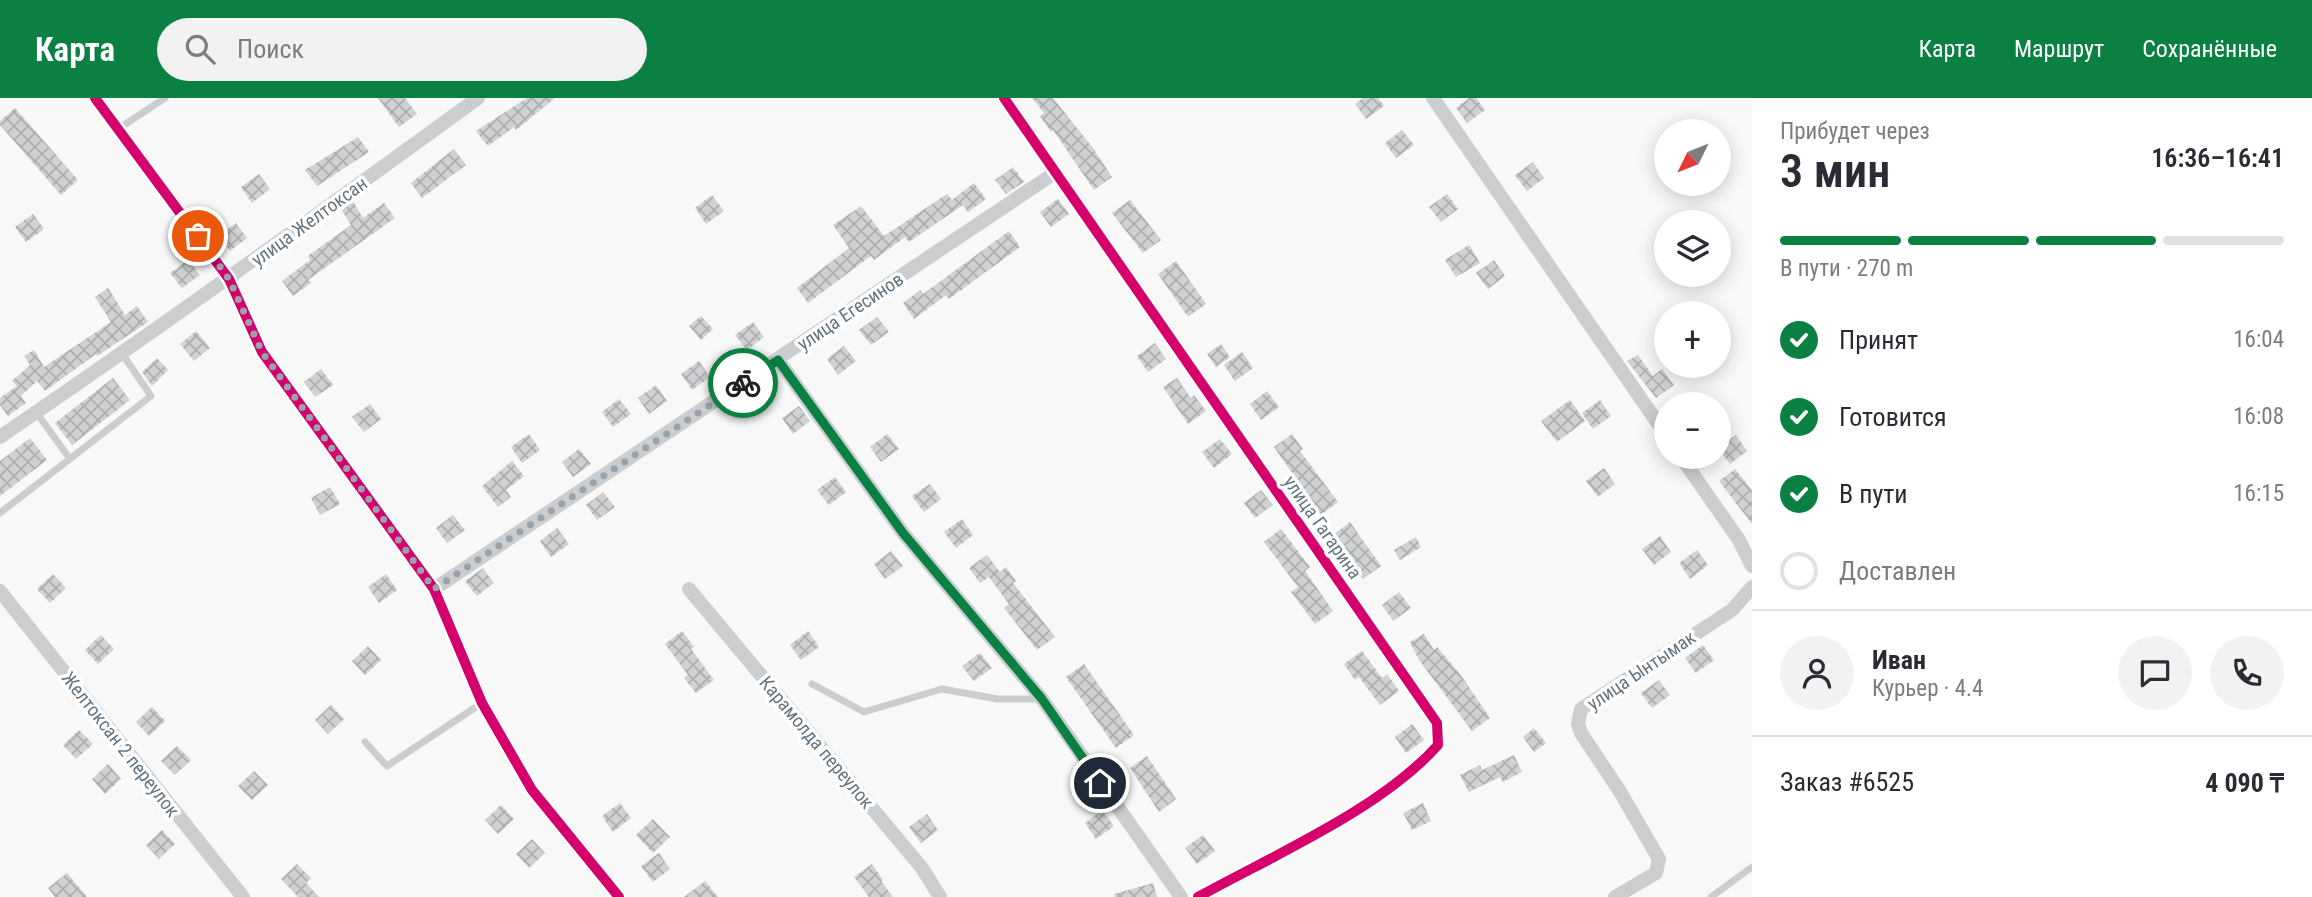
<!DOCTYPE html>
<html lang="ru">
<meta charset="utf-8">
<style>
:root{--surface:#fff;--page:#f2f2f3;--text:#2b2b33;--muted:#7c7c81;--line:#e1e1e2;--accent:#0b8043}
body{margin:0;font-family:"Roboto Condensed",sans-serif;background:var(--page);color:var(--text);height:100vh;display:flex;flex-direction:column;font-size:26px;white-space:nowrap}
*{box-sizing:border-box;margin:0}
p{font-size:23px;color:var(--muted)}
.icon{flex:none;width:38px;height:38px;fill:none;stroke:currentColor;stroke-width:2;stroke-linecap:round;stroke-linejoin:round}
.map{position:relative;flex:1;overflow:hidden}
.details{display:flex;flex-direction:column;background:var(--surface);width:560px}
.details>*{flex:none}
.needle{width:46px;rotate:227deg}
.controls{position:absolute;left:1654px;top:21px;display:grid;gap:14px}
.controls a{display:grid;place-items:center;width:77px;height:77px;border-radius:50%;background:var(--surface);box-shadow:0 4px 18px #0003;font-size:35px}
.pin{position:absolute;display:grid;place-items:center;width:60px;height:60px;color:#fff;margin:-30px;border:4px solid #fff;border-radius:50%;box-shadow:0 2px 7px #0007}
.courier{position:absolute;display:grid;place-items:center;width:70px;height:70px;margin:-35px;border:5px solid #0b8043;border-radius:50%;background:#fff;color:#222;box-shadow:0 2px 9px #0007}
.headline em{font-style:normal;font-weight:600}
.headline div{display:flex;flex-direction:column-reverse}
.headline{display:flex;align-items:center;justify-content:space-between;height:119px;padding:0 28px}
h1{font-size:46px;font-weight:600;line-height:52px}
.bar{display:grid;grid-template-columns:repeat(4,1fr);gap:10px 7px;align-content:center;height:84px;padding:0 28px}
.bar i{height:9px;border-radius:5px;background:var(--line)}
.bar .active{background:var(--accent)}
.bar p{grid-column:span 4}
.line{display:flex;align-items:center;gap:18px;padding:0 28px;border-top:2px solid var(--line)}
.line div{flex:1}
.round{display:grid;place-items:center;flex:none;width:74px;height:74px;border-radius:37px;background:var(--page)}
ol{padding:0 28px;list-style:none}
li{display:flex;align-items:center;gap:21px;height:77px}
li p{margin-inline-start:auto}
li .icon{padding:7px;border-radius:50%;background:var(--accent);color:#fff;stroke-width:4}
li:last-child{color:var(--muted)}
li i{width:38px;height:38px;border:4px solid var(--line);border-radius:50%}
header{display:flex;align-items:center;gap:42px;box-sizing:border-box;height:98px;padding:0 35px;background:var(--accent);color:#fff}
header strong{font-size:33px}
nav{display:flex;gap:38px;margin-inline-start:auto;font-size:24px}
.search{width:490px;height:63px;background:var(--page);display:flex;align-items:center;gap:18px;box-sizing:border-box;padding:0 24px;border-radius:38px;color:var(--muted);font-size:26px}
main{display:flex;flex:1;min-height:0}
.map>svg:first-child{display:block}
.building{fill:url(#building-cross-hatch)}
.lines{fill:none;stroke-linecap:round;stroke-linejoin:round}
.lane{stroke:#cbcdce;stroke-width:7}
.street{stroke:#cbcdce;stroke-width:14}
.cycleway-casing{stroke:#fff;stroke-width:15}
.cycleway{stroke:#d6006c;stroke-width:10}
.done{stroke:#98a3ab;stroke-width:7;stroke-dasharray:0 12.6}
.route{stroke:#0b8043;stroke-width:9}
.labels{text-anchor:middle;stroke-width:7;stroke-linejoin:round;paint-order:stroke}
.street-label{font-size:19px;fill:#657581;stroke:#fff}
</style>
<header>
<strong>Карта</strong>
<div class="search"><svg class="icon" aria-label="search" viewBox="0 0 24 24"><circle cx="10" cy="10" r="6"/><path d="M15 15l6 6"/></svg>Поиск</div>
<nav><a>Карта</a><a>Маршрут</a><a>Сохранённые</a></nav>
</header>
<main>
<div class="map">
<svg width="1752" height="799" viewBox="0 0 1752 799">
<defs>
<pattern id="building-cross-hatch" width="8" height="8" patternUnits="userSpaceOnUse" patternTransform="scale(1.75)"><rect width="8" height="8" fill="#cfd1d2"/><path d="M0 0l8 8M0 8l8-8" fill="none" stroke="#acaeb0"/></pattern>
</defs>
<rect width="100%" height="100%" fill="#f8f8f8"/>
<!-- building -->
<path class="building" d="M378 0H405L417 16 399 29Z
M527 0H555L516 32 514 29 488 48 476 33Z
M1032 0H1053L1093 50 1112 79 1094 92 1053 32 1051 34 1040 18 1044 15Z
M1363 0H1378L1384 8 1366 21 1355 6Z
M1469 0H1476L1485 12 1467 25 1456 10Z
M15 10 78 82 61 97 0 27V23Z
M1402 32 1414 47 1396 60 1385 45Z
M358 39 369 54 317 88 305 72Z
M454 51 466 67 422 100 411 85Z
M1533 64 1544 80 1527 93 1515 77Z
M1013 69 1024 84 1006 96 995 82Z
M259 76 270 91 252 105 241 89Z
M974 85 986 101 968 114 963 107 909 144 905 139 874 162 871 158 808 205 797 190 849 150 833 127 861 108 884 138 947 96 952 102Z
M1447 96 1458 111 1441 124 1429 109Z
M712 97 724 113 706 126 695 110Z
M1058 101 1069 116 1051 129 1040 114Z
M1130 102 1161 142 1143 155 1112 115Z
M353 103 363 120 384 105 395 120 308 182 311 185 293 198 282 183 310 162 308 158 351 127 341 111Z
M33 116 44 131 26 144 15 129Z
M236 125 247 140 230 153 218 138Z
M1009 133 1020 149 949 201 946 197 914 221 903 205 920 192 923 196Z
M1469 147 1480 165 1456 179 1445 162Z
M188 162 200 177 182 190 170 175Z
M1494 162 1505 178 1488 191 1476 175Z
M1176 163 1206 206 1188 219 1158 176Z
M108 190 125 217 137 208 148 224 97 258 96 256 45 293 37 283 21 298 26 305 8 318 0 307V300L17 288 12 283 30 267 24 258 34 252 44 269 111 224 95 199Z
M701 218 713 231 701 242 689 228Z
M877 219 889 234 871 247 859 232Z
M753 224 764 239 747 252 735 237Z
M196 233 210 250 194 263 180 246Z
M1155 245 1166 261 1148 274 1137 258Z
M1221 246 1230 259 1216 269 1207 256Z
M844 248 856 263 838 277 827 261Z
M1242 254 1253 270 1235 283 1224 267Z
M1638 257 1653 278 1662 271 1674 287 1656 300 1627 263Z
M157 260 168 272 152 288 142 274Z
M699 263 710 279 692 292 681 276Z
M321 271 333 287 315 299 304 284Z
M113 280 130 302 72 347 55 325Z
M1177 280 1191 300 1194 297 1206 313 1188 326 1163 289Z
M656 287 667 303 649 316 638 300Z
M1267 293 1279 309 1261 322 1250 306Z
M619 301 631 316 613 329 602 314Z
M1570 302 1585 323 1557 344 1541 323Z
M1600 302 1611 318 1593 331 1582 315Z
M370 306 381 321 364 334 352 319Z
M799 308 810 323 793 336 782 320Z
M529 336 540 352 522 365 511 349Z
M887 336 899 351 881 364 870 349Z
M1292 336 1303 351 1300 353 1338 404 1321 417 1274 349Z
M1736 337 1747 353 1730 366 1718 350Z
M30 340 47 362 0 398V363Z
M1220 341 1232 356 1214 370 1202 354Z
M579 351 591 366 573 379 562 364Z
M512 363 524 378 506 392 511 399 498 409 482 388Z
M1604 370 1615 386 1598 399 1586 383Z
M1735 371 1752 392V426L1719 383Z
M835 379 846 394 829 407 817 392Z
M930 386 941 401 924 414 912 398Z
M330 389 340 406 320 417 311 400Z
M1261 392 1273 407 1255 420 1244 405Z
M603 394 615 409 597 422 586 407Z
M453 417 465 432 447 445 436 430Z
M962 421 973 437 956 450 944 434Z
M1350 424 1381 468 1363 481 1333 437Z
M557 430 569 446 551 459 540 443Z
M1281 431 1310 469 1305 473 1333 513 1315 526 1291 494 1298 489 1264 444Z
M1660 438 1671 454 1654 467 1642 451Z
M1416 439 1421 449 1400 462 1394 452Z
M1697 452 1708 467 1690 481 1679 465Z
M891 453 903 468 885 481 874 466Z
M987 457 1000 474 1006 469 1016 483 1013 485 1055 539 1037 552 1004 510 1009 506 989 479 980 485 969 470Z
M483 470 494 485 477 498 465 483Z
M53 476 66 490 50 505 37 491Z
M386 476 397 492 379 505 368 489Z
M1399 494 1411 510 1393 523 1382 507Z
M682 533 694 549 691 551 714 582 696 595 684 580 688 577 665 546Z
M808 533 819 549 801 562 790 547Z
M1424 536 1434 552 1437 549 1460 576 1490 620 1472 633 1419 562 1410 544Z
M101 537 114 551 98 566 85 552Z
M1703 547 1714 562 1696 575 1685 560Z
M368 548 381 562 365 577 352 563Z
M1362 553 1382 580 1387 576 1399 593 1380 607 1359 579 1355 582 1344 566Z
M980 555 992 570 974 583 962 568Z
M1084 566 1134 637 1116 650 1066 579Z
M1659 582 1670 597 1652 610 1641 595Z
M331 607 344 621 328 636 315 622Z
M152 609 165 623 149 638 136 624Z
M1412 626 1424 642 1406 655 1395 639Z
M1534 630 1546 645 1534 654 1523 639Z
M79 632 93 646 76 661 63 647Z
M177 648 191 662 175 677 161 663Z
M1514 657 1522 674 1503 684 1500 679 1469 694 1460 677 1480 667 1482 672Z
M1147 658 1176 701 1159 714 1130 670Z
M108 666 121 681 105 696 92 681Z
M254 673 268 687 252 702 238 688Z
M620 705 631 720 613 734 602 718Z
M1423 705 1431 723 1412 732 1403 715Z
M501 707 514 721 498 736 485 722Z
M1102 712 1114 728 1096 741 1085 725Z
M927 716 938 732 921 745 909 729Z
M653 721 670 739 653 755 636 737Z
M162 732 175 746 159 761 146 747Z
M1203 737 1215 753 1197 766 1185 750Z
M532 741 545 755 529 770 516 756Z
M659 755 670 771 653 784 641 768Z
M297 766 311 780 306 785 319 799H298L281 781Z
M872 766 883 782 881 783 893 799H869L854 779Z
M67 775 87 799H55L48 790Z
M705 783 718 799H684Z
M1153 785 1157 799H1115L1114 796Z"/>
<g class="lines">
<!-- lane -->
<path class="lane" d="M118 31 165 0
M36 314 70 361
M0 415 151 298 121 254
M812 586 864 614 942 591 998 601H1042
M365 644 387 668 482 605
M1711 799 1752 769"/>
<!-- street -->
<path class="street" d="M95 0 229 181 262 254 434 491 482 605 532 692 619 799
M1004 0 1437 625 1438 647C1381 711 1274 757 1198 799
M1433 0 1666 337
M778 262 903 435 1042 601 1181 799
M0 339C161 229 320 115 478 0
M1681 359 1739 442 1752 468
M434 491 1056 74
M689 491 922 770 940 799
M0 493 243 799
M1615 799 1656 775 1659 761 1619 692 1581 635 1578 626 1581 611 1732 512 1752 489"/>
<defs>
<path id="cycleway" d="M95 0 229 181 262 254 434 491 482 605 532 692 619 799
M1004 0 1437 625 1438 647C1381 711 1274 757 1198 799"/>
</defs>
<!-- cycleway casing -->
<use href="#cycleway" class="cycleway-casing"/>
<!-- cycleway -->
<use href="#cycleway" class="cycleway"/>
</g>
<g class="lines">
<!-- done -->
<path class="done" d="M198 138 229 181 262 254 434 491 743 285"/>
<!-- route -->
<path class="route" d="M743 285 778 262 903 435 1042 601 1100 685"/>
</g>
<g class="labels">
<!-- street labels -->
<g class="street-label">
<text transform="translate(309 123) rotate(-36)" y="7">улица Желтоксан</text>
<text transform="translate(850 213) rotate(-34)" y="7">улица Егесинов</text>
<text transform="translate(1323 429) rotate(55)" y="7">улица Гагарина</text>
<text transform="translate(1641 572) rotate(-34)" y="7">улица Ынтымак</text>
<text transform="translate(817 644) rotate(50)" y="7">Карамолда переулок</text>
<text transform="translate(121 646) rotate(52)" y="7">Желтоксан 2 переулок</text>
</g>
</g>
</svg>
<div class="controls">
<a><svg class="needle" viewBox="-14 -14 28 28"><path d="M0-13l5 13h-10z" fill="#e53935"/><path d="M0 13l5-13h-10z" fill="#7c7c81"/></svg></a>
<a><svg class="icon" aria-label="layers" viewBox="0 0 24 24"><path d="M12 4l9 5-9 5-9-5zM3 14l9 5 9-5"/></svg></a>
<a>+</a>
<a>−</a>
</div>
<div class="pin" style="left:198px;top:138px;background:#ea580c"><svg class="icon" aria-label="bag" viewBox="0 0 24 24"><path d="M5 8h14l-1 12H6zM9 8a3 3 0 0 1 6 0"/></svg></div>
<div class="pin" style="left:1100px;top:685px;background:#1f2937"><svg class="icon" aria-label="home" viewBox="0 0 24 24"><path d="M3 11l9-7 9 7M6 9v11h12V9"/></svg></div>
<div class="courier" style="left:743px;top:285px"><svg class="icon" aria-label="bike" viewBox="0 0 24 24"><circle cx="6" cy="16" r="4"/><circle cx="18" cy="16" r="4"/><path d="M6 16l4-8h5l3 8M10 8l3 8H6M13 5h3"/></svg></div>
</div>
<section class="details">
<div class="headline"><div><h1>3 мин</h1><p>Прибудет через</p></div><em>16:36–16:41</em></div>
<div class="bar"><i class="active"></i><i class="active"></i><i class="active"></i><i></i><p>В пути · 270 m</p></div>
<ol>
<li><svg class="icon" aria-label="check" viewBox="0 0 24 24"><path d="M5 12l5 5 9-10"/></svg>Принят<p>16:04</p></li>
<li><svg class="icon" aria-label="check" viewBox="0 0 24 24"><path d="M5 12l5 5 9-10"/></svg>Готовится<p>16:08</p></li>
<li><svg class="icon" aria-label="check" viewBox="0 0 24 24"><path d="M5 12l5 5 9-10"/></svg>В пути<p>16:15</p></li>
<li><i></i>Доставлен</li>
</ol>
<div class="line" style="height:126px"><a class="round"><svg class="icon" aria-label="person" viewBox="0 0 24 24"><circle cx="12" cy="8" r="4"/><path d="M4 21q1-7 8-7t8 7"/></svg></a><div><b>Иван</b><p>Курьер · 4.4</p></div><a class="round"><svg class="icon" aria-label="chat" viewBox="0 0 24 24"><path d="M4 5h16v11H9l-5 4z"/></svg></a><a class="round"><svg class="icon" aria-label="phone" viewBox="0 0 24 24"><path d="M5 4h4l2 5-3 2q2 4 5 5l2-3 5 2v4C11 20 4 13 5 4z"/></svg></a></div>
<div class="line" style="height:91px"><div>Заказ #6525</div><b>4 090 ₸</b></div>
</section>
</main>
